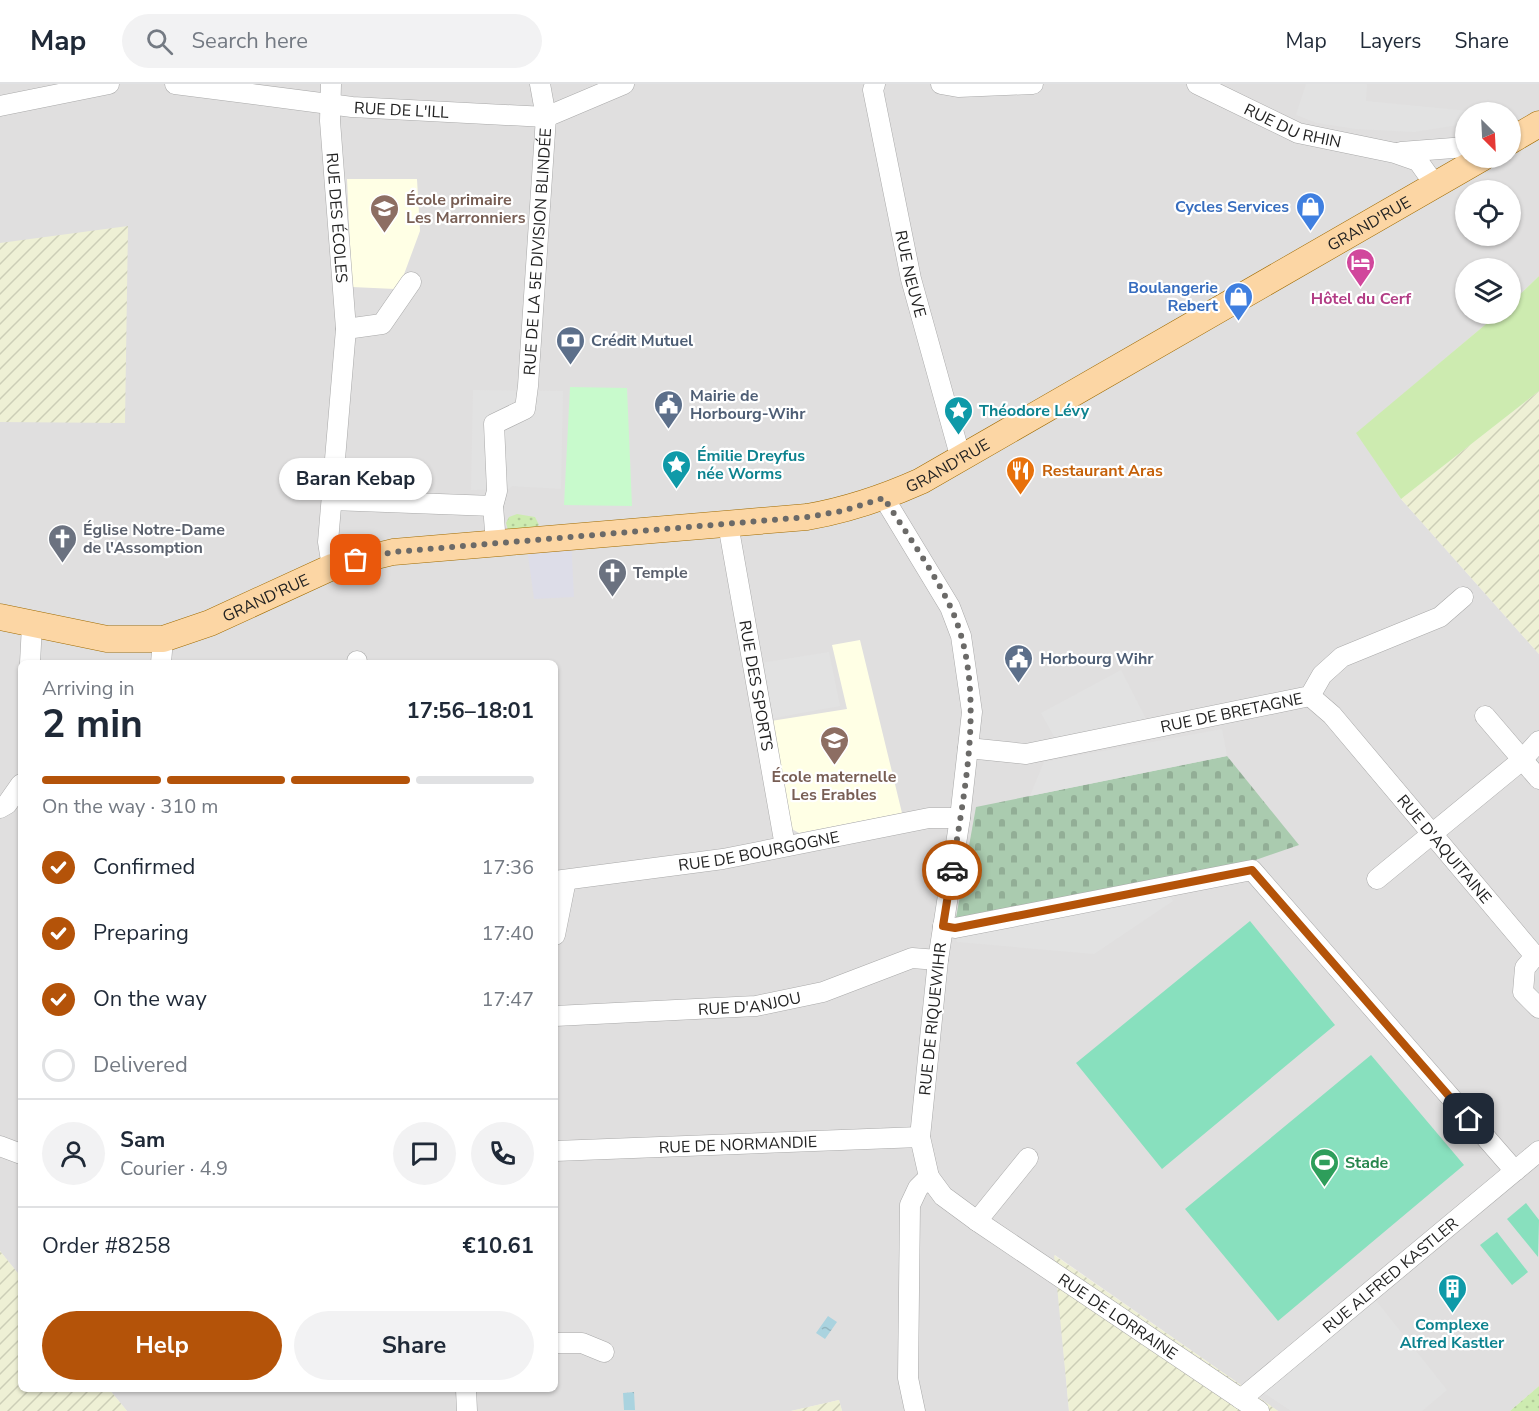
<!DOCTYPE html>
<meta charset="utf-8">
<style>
:root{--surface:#fff;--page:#f2f2f3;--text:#1f2937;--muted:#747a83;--line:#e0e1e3;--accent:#b45309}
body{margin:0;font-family:"Nunito Sans",sans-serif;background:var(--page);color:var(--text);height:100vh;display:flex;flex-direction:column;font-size:22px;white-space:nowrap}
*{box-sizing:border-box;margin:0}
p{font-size:20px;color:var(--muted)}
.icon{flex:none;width:33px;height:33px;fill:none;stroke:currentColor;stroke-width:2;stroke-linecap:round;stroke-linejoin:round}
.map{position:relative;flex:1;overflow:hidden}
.drawer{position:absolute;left:18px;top:576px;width:540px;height:732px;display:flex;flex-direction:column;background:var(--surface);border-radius:9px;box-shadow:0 2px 4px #0004}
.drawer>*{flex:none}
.needle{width:39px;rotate:156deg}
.controls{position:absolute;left:1455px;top:18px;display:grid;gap:12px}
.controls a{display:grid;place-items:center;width:66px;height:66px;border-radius:50%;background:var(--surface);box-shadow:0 2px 4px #0004;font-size:30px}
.pin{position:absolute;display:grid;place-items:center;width:51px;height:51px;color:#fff;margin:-26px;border-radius:12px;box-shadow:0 3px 9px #0006}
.courier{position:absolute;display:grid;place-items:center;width:60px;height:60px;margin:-30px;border:4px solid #b45309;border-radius:50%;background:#fff;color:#222;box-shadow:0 2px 8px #0007}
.bubble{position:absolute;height:42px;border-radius:21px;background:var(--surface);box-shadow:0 2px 4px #0004;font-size:20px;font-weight:700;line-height:42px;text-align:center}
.summary em{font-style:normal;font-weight:700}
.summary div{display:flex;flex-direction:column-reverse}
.summary{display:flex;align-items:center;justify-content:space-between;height:102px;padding:0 24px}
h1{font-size:39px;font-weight:700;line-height:45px}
.bar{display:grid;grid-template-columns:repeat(4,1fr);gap:9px 6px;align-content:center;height:72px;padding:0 24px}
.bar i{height:8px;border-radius:4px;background:var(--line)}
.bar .on{background:var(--accent)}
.bar p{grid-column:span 4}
.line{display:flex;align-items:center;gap:15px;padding:0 24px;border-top:2px solid var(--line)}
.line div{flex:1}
.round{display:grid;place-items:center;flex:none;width:63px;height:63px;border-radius:32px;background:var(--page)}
ol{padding:0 24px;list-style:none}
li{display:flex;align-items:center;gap:18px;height:66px}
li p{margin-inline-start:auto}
li .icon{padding:6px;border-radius:50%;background:var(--accent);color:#fff;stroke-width:4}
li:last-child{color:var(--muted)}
li i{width:33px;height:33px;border:3px solid var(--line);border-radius:50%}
.action{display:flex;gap:12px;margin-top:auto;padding:12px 24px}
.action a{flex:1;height:69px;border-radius:36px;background:var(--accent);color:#fff;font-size:24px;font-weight:700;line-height:69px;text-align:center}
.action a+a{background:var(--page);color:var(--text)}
header{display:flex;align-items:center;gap:36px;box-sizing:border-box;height:84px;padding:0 30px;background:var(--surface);border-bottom:2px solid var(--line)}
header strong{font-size:28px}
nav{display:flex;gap:33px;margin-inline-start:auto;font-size:21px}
.search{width:420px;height:54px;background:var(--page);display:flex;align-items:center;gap:15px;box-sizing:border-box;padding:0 21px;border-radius:33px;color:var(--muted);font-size:22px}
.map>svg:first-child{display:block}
.residential{fill:#e0dfdf;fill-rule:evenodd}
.education{fill:#ffffe5}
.farmland{fill:url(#farmland-furrows)}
.grass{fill:#cdebb0}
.cemetery{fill:url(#cemetery-stones)}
.park{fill:#c8facc}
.garden{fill:url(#garden-dots)}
.pitch{fill:#88e0be}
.parking{fill:#e2e2e2}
.plaza{fill:#dddde8}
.water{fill:url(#water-ripples)}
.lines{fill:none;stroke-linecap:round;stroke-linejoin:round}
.minor-casing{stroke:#a9a9a9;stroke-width:21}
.major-casing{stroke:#a06b00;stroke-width:27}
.minor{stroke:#fff;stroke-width:20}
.major{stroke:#fcd6a4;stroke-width:26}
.done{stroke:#6b6a68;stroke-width:6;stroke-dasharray:0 10.8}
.route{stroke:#b45309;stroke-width:8}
.labels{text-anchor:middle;stroke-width:4.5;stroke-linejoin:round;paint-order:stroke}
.street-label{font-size:16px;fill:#222;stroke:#fff}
.education-label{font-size:16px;font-weight:bold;fill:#785e54;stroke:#fff;text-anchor:start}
.shop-label{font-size:16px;font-weight:bold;fill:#366cbe;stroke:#fff;text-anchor:end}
.hotel-label{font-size:16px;font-weight:bold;fill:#b23c85;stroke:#fff}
.service-label{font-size:16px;font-weight:bold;fill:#4e5e75;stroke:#fff;text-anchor:start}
.culture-label{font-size:16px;font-weight:bold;fill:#0d838f;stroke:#fff;text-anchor:start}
.food-label{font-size:16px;font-weight:bold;fill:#c56008;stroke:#fff;text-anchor:start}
.worship-label{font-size:16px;font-weight:bold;fill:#5b616d;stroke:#fff;text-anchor:start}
.leisure-label{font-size:16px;font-weight:bold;fill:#27864d;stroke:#fff;text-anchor:start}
</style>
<header>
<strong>Map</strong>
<div class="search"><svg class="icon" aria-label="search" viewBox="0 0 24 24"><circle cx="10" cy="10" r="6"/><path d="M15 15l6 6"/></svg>Search here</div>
<nav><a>Map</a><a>Layers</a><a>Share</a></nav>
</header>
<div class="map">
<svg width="1539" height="1327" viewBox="0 0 1539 1327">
<defs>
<pattern id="farmland-furrows" width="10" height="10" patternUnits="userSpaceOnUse" patternTransform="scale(1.5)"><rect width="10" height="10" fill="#eef0d5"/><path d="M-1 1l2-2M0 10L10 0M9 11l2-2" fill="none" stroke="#ccceb7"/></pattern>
<pattern id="cemetery-stones" width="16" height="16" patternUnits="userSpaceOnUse" patternTransform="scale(1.5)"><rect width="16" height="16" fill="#aacbaf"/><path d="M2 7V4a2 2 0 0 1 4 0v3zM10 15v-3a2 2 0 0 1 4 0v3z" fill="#92ae96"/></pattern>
<pattern id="garden-dots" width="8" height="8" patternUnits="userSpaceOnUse" patternTransform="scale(1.5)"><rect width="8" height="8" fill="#cdebb0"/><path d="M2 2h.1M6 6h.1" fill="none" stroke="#b0c997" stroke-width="1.8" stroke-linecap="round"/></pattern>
<pattern id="water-ripples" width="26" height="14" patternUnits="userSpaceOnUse" patternTransform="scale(1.5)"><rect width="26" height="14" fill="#aad3df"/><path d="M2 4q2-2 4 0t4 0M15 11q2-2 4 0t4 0" fill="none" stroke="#92b5bf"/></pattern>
</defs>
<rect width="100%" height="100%" fill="#f2efe9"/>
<!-- residential -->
<path class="residential" d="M0 0H1539V192L1511 219 1510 184H1466V230H1498L1357 349 1401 415 1539 570V1302L1510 1327H1278L1055 1171 1069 1327H842L839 1316 791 1327H127L109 1305H555V579H21V1193L0 1167ZM1466 28H1510V74H1466ZM1466 106H1510V152H1466Z"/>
<!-- education -->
<path class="education" d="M347 95H417L420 147 403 193 395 205 352 203Z
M860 556 902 729 799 749 792 745 784 718 771 637 847 625 832 561Z"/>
<!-- farmland -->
<path class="farmland" d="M128 142 125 339 0 338V159Z
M1539 307V570L1401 415Z
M0 1167 21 1193V1305H109L127 1327H0Z
M1054 1171 1278 1327H1069Z
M839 1316 842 1327H791Z"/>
<!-- grass -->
<path class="grass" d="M1539 192V307L1401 415 1356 349 1498 230H1510L1511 219Z"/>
<!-- cemetery -->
<path class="cemetery" d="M1227 672 1299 761 1247 779 956 834 976 723Z"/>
<!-- park -->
<path class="park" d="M570 303 627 304 632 422 564 421Z"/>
<!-- garden -->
<path class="garden" d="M517 430 535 433 539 441 532 445 508 446 506 439 509 433Z
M1539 1302V1327H1510Z"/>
<!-- pitch -->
<path class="pitch" d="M1250 837 1335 941 1162 1085 1076 979Z
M1371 971 1464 1081 1278 1237 1185 1125Z
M1526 1119 1539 1136 1538 1173 1507 1135Z
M1497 1148 1528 1188 1512 1201 1480 1161Z"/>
<!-- parking -->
<path class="parking" d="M1306 0H1367L1366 17 1479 28H1466L1465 40 1414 48 1356 45 1317 39 1296 31Z
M473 306 563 307 561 405 512 402 509 405 471 406Z
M829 568 840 622 769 635 760 579Z
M1121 586 1146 635 1056 656 1041 629Z
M1222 645 1227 672 1030 712 1044 678Z
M1168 808 1173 817 1094 870 957 858 955 851Z
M1374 1214 1447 1306 1422 1327H1291L1261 1307Z"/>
<!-- plaza -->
<path class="plaza" d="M571 453 574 513 534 515 526 457Z"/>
<!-- water -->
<path class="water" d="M828 1232 837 1238 825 1255 816 1249Z
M634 1308 635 1326H624L623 1309Z"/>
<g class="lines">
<defs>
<g id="minor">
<path id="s1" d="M175 0 352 23 546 33 624 0"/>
<path id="s2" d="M331 0 330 37 346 245"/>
<path id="s3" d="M875 0 873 6 911 195 961 375"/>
<path d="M941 0 958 3 1033 0"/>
<path id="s4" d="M1197 0 1298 49 1395 69 1418 77 1435 101"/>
<path d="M0 22 109 0"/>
<path d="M1401 68 1466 63"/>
<path d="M884 414 950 523 961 552 972 628 960 734 938 876 920 1053 929 1093 918 1104 910 1121 908 1294 915 1327"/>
<path d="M332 416 493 422"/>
<path id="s5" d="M728 440 785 762"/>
<path id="s6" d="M496 459 493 422 497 407 494 340 525 325 528 302 546 33 540 0"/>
<path d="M332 483 328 458 346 245 382 240 411 198"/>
<path d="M357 577V579"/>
<path d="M30 579 32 541"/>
<path d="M161 579 163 555"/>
<path id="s7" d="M1310 612 1332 631 1535 872 1525 884 1523 908 1539 924"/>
<path d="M1485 632 1539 695"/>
<path id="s8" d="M968 664 1026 670 1310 612 1322 591 1342 573 1440 533 1463 513"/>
<path d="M0 724 7 720 21 700"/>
<path d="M1377 795 1522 676 1539 657"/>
<path id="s9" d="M555 797 723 775 929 734H960"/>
<path d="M943 842 955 844 1252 786 1515 1087"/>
<path d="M555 851 566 796"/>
<path id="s10" d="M555 932 756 922 823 908 912 874 938 876"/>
<path d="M0 1062 21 1070"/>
<path id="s11" d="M555 1067 920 1053"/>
<path id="s12" d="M929 1093 943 1112 977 1137 1259 1327"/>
<path d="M977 1137 1028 1074"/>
<path d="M555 1259H582L604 1268"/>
<path d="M466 1305 467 1327"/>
<path id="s13" d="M1241 1315 1539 1067"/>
</g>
<g id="major">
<path d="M1510 57 1539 40"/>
<path id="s14" d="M0 533 107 555H163L210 539 332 483 393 468 807 433C847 426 883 414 921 397L1482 74"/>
</g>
</defs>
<!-- minor casing -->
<use href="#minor" class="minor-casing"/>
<!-- major casing -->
<use href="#major" class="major-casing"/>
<!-- minor -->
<use href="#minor" class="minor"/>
<!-- major -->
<use href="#major" class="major"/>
</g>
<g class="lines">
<!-- done -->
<path class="done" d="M356 476 393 468 807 433 842 427 884 414C906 449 933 486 951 524 987 603 965 703 952 786"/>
<!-- route -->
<path class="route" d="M952 786 943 842 955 844 1252 786 1469 1035"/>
</g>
<!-- icons -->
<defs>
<symbol id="shop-pin" viewBox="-11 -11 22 30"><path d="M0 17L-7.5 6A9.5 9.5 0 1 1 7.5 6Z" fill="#3f7fe0" stroke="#fff"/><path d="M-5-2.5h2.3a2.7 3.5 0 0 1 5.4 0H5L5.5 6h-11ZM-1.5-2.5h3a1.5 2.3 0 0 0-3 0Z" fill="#fff"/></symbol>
<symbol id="school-pin" viewBox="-11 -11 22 30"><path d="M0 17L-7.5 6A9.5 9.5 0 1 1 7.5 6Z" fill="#8d6e63" stroke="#fff"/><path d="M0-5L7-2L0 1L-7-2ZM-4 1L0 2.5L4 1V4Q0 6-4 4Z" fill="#fff"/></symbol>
<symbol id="hotel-pin" viewBox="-11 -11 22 30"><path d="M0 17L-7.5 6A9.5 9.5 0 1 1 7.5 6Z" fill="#d1479c" stroke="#fff"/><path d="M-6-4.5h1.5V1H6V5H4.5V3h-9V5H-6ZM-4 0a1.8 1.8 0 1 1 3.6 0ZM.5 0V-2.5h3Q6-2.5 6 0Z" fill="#fff"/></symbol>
<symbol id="bank-pin" viewBox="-11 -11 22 30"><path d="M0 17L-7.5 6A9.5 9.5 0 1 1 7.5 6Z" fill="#5c6f8a" stroke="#fff"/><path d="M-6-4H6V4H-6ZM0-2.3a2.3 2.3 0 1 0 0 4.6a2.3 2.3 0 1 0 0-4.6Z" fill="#fff"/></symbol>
<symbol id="civic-pin" viewBox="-11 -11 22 30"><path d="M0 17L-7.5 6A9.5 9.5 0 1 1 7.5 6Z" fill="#5c6f8a" stroke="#fff"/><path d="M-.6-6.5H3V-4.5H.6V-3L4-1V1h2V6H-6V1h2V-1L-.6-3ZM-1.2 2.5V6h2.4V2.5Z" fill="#fff"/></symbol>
<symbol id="sight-pin" viewBox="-11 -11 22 30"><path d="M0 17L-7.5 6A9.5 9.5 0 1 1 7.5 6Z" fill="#0f9aa8" stroke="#fff"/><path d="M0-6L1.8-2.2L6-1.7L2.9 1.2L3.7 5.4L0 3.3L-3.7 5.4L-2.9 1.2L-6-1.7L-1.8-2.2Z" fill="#fff"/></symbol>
<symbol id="restaurant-pin" viewBox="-11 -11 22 30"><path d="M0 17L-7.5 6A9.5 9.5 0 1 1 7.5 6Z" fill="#e8710a" stroke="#fff"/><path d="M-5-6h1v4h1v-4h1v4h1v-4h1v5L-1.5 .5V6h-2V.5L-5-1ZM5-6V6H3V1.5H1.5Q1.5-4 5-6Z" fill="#fff"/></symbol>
<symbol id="church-pin" viewBox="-11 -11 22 30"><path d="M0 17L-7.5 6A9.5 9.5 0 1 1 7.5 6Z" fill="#6b7280" stroke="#fff"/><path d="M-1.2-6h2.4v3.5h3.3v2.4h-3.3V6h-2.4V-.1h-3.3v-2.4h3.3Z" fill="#fff"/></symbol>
<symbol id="stadium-pin" viewBox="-11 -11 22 30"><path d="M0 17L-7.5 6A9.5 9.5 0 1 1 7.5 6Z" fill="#2e9e5b" stroke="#fff"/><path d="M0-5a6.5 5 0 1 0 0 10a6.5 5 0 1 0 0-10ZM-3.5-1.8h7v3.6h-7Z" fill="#fff"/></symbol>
<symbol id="building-pin" viewBox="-11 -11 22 30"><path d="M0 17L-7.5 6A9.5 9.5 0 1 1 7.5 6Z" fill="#0f9aa8" stroke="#fff"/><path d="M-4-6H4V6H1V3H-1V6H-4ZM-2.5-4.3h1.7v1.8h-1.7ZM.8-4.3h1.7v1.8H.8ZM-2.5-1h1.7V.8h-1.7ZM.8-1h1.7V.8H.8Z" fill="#fff"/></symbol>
</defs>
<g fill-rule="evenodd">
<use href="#shop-pin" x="1294" y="106" width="33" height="45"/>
<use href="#school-pin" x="368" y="108" width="33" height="45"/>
<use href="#hotel-pin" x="1344" y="162" width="33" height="45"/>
<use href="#shop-pin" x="1222" y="196" width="33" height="45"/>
<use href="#bank-pin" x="554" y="240" width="33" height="45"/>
<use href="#civic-pin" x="652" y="304" width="33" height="45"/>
<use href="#sight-pin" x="942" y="310" width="33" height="45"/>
<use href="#sight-pin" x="660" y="364" width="33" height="45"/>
<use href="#restaurant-pin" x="1004" y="370" width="33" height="45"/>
<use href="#church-pin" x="46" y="438" width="33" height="45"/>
<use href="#church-pin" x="596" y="472" width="33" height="45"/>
<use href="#civic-pin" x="1002" y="558" width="33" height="45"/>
<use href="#school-pin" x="818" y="640" width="33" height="45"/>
<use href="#stadium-pin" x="1308" y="1062" width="33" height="45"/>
<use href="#building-pin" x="1436" y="1188" width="33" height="45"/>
</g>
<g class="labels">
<!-- street labels -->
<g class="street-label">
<text dy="6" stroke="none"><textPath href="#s1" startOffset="228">RUE DE L'ILL</textPath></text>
<text dy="6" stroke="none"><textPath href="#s4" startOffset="105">RUE DU RHIN</textPath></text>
<text dy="6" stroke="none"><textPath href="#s2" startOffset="134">RUE DES ÉCOLES</textPath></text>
<text dy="6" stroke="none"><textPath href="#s14" startOffset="1464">GRAND'RUE</textPath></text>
<text dy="6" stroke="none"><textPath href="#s6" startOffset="312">RUE DE LA 5E DIVISION BLINDÉE</textPath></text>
<text dy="6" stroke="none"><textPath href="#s3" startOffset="194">RUE NEUVE</textPath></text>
<text dy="6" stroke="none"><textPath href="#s14" startOffset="978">GRAND'RUE</textPath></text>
<text dy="6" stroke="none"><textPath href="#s14" startOffset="276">GRAND'RUE</textPath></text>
<text dy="6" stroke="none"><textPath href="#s5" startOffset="164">RUE DES SPORTS</textPath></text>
<text dy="6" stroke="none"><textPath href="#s8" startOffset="268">RUE DE BRETAGNE</textPath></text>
<text dy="6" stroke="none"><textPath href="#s7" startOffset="204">RUE D'AQUITAINE</textPath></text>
<text dy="6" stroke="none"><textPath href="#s9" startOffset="206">RUE DE BOURGOGNE</textPath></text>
<text dy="6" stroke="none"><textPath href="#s10" startOffset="195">RUE D'ANJOU</textPath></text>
<text transform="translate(932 935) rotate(-84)" y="6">RUE DE RIQUEWIHR</text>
<text dy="6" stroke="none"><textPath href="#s11" startOffset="183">RUE DE NORMANDIE</textPath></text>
<text dy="6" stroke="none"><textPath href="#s13" startOffset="194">RUE ALFRED KASTLER</textPath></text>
<text dy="6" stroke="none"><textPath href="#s12" startOffset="236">RUE DE LORRAINE</textPath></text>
</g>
<!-- education labels -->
<g class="education-label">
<text x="406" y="121">École primaire<tspan x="406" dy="18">Les Marronniers</tspan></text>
<text x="834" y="698" text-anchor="middle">École maternelle<tspan x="834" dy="18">Les Erables</tspan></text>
</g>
<!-- shop labels -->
<g class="shop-label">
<text x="1289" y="128">Cycles Services</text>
<text x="1218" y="209">Boulangerie<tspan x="1218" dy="18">Rebert</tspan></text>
</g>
<!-- hotel labels -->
<g class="hotel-label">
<text x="1361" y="220">Hôtel du Cerf</text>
</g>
<!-- service labels -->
<g class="service-label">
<text x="591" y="262">Crédit Mutuel</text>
<text x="690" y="317">Mairie de<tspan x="690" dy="18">Horbourg-Wihr</tspan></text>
<text x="1040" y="580">Horbourg Wihr</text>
</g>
<!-- culture labels -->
<g class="culture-label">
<text x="979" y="332">Théodore Lévy</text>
<text x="697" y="377">Émilie Dreyfus<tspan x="697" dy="18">née Worms</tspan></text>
<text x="1452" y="1246" text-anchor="middle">Complexe<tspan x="1452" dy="18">Alfred Kastler</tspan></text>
</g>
<!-- food labels -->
<g class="food-label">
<text x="1042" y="392">Restaurant Aras</text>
</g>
<!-- worship labels -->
<g class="worship-label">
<text x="83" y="451">Église Notre-Dame<tspan x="83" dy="18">de l'Assomption</tspan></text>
<text x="633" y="494">Temple</text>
</g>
<!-- leisure labels -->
<g class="leisure-label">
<text x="1345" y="1084">Stade</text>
</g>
</g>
</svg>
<div class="controls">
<a><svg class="needle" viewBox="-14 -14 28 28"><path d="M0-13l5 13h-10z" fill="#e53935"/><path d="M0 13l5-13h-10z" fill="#747a83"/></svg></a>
<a><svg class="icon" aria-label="locate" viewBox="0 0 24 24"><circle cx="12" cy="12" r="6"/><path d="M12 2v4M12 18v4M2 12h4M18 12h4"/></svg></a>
<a><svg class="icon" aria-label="layers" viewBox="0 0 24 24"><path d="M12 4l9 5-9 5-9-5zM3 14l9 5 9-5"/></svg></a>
</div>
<div class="pin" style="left:356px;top:476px;background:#ea580c"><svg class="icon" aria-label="bag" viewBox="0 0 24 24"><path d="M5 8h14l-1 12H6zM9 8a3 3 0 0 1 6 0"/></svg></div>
<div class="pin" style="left:1469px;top:1035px;background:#1f2937"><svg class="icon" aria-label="home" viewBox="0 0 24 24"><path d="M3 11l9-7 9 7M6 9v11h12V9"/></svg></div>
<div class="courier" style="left:952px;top:786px"><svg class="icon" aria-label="car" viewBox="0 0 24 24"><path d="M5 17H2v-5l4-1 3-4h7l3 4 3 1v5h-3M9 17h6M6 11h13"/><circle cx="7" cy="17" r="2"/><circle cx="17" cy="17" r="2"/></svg></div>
<div class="bubble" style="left:279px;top:374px;width:153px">Baran Kebap</div>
<section class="drawer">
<div class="summary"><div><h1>2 min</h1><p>Arriving in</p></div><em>17:56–18:01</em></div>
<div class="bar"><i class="on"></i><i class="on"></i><i class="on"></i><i></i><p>On the way · 310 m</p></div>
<ol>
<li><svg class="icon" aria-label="check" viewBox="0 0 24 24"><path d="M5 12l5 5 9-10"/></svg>Confirmed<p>17:36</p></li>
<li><svg class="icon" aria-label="check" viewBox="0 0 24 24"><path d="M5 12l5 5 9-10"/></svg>Preparing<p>17:40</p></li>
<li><svg class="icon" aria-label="check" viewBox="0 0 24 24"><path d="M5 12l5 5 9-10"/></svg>On the way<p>17:47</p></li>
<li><i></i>Delivered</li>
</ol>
<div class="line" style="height:108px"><a class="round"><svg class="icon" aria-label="person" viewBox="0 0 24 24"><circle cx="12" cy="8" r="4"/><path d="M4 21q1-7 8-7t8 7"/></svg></a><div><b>Sam</b><p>Courier · 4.9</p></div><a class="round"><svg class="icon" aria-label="chat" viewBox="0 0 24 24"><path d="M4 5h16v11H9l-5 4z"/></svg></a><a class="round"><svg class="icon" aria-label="phone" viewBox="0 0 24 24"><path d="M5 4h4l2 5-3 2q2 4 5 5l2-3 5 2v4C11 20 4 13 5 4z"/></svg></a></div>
<div class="line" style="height:78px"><div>Order #8258</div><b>€10.61</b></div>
<div class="action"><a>Help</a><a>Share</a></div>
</section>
</div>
